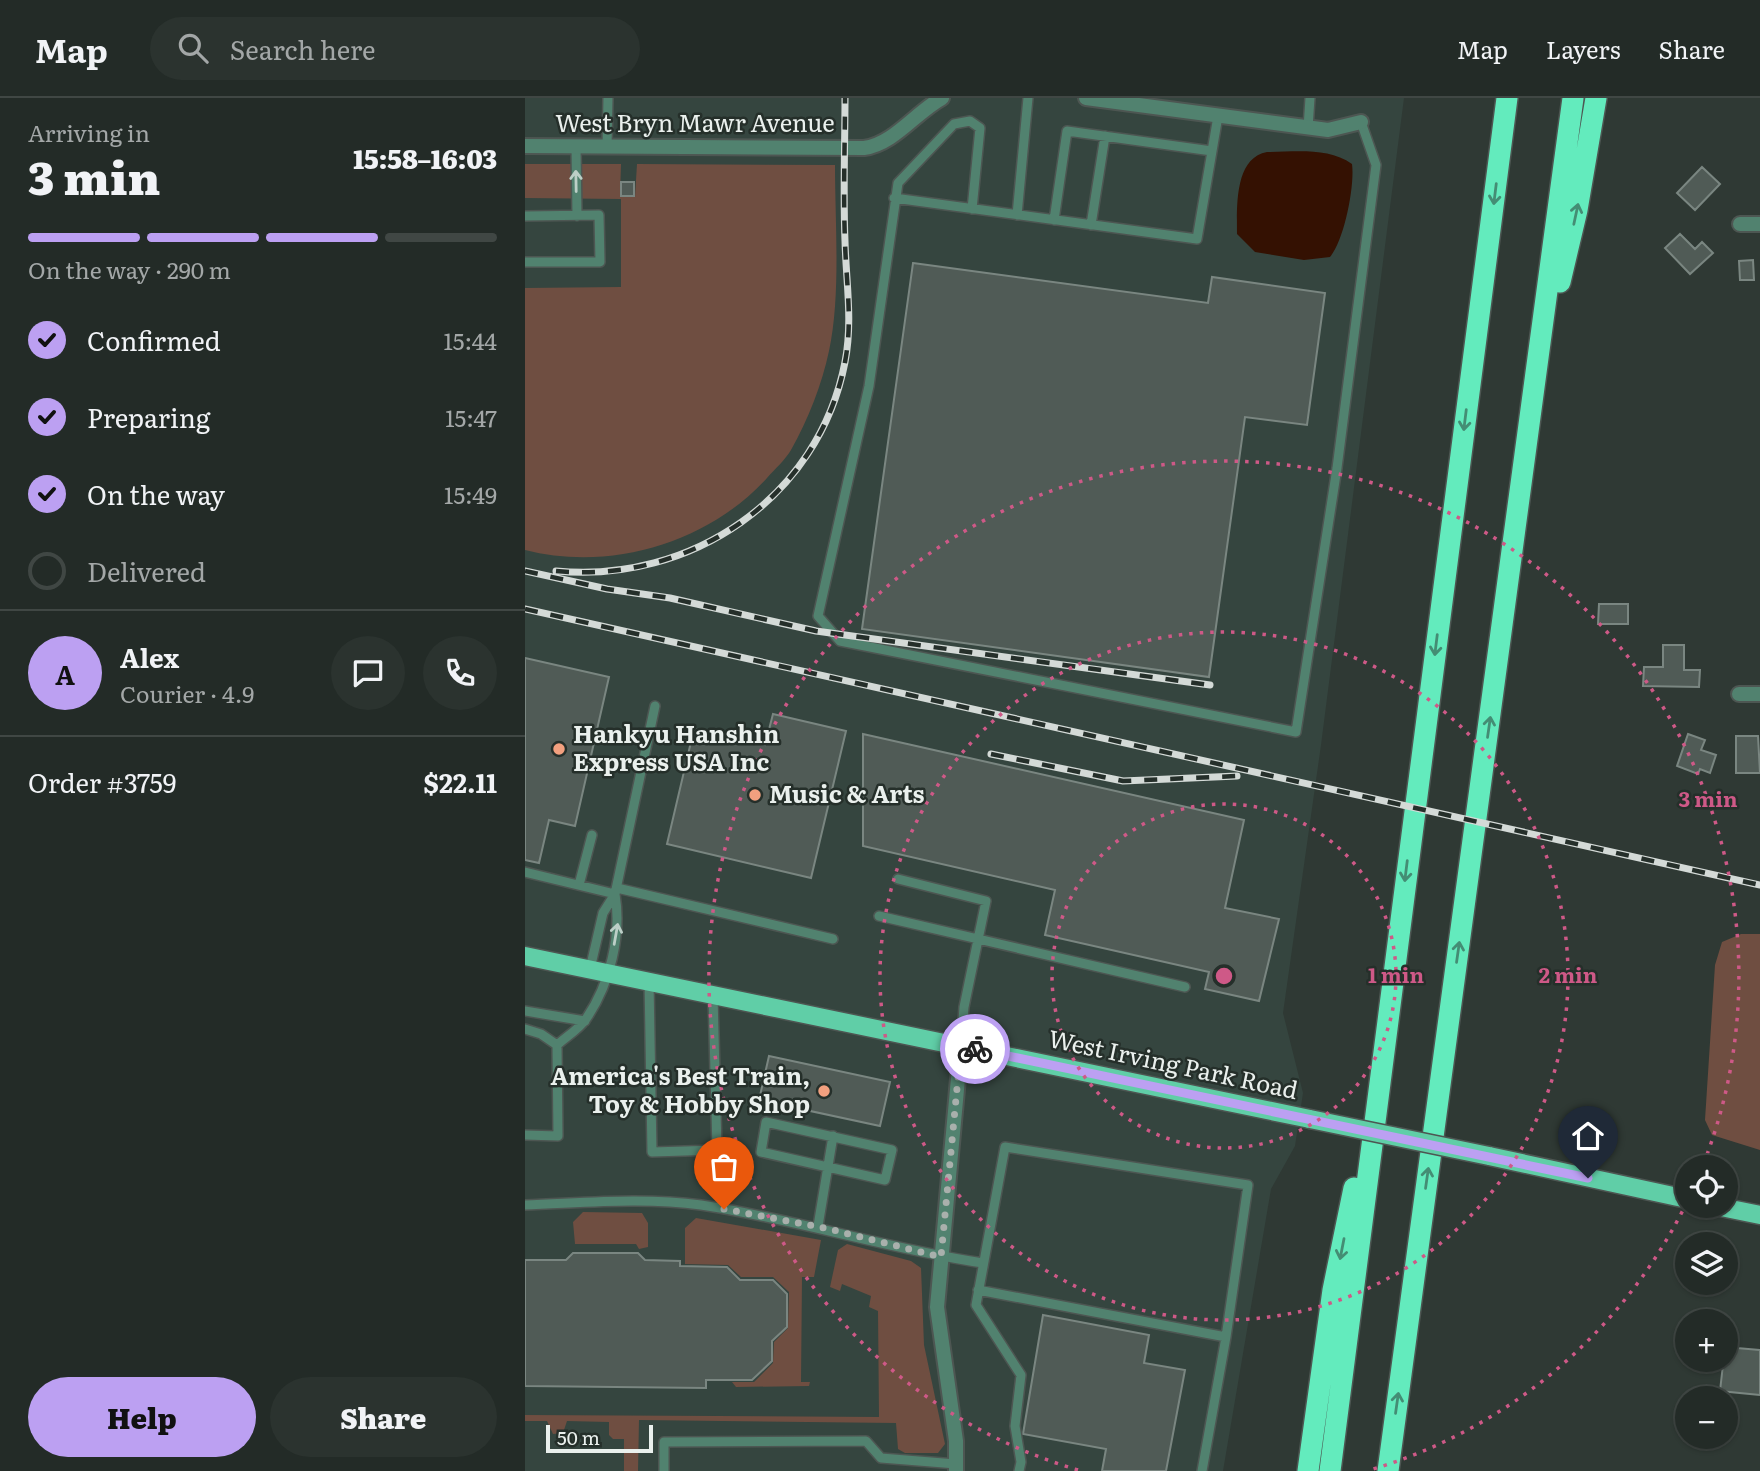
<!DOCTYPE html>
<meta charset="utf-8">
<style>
:root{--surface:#232b27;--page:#2b332f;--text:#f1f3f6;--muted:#a3a7a7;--line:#404744;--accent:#bca0f2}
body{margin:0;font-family:Literata,serif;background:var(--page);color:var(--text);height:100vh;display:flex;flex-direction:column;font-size:26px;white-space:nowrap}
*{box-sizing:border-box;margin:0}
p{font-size:23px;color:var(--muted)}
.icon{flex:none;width:38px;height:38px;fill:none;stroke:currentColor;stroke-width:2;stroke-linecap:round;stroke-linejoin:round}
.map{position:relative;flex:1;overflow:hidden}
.panel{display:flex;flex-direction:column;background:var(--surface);width:525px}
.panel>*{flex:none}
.tools{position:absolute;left:1150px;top:1057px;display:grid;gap:14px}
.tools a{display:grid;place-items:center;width:63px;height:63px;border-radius:50%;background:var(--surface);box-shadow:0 2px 5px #0004,0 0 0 2px var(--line);font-size:35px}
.scale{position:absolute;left:21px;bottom:18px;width:107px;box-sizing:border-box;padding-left:7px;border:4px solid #eaf0ed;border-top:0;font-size:19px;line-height:24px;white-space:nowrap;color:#eaf0ed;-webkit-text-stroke:5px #252f2a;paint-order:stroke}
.pin{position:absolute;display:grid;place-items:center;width:60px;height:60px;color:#fff;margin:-72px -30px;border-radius:50% 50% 50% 0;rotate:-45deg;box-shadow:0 0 7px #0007}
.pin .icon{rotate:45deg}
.courier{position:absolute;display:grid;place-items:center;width:70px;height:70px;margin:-35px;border:5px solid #bca0f2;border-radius:50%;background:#fff;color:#222;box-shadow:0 2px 9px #0007}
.overview em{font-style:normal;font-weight:800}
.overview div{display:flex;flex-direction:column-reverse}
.overview{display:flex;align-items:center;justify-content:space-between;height:119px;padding:0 28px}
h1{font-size:46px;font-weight:800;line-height:52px}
.bar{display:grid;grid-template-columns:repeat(4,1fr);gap:10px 7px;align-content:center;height:84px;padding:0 28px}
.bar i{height:9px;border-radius:5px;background:var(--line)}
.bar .selected{background:var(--accent)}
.bar p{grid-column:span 4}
.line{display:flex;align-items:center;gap:18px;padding:0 28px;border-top:2px solid var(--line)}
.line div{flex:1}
.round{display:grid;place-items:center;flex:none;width:74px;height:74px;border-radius:37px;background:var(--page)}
ol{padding:0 28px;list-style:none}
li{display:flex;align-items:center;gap:21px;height:77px}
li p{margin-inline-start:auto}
li .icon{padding:7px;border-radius:50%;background:var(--accent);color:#111;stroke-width:4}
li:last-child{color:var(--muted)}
li i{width:38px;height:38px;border:4px solid var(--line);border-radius:50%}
.button{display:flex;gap:14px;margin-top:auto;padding:14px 28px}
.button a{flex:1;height:80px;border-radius:42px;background:var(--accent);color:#111;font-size:28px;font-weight:800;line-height:80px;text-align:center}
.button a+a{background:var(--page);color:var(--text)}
header{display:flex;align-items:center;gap:42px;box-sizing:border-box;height:98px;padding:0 35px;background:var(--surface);border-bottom:2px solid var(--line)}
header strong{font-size:33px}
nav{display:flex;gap:38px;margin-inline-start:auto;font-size:24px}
.search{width:490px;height:63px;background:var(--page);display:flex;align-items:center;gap:18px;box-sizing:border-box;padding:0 24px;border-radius:38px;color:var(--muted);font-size:26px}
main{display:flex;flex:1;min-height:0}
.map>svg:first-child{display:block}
.built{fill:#35453f}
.green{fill:#6f4e41}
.water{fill:#341102}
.building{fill:#505b56;stroke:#7a8681;stroke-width:2}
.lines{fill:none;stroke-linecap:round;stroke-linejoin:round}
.service-casing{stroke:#4d5652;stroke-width:12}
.minor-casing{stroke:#4d5652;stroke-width:18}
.primary-casing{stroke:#4d5652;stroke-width:21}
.motorway-casing{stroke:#4d5652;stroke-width:24}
.service{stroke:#51826f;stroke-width:9}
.minor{stroke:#51826f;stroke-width:14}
.primary{stroke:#60cea7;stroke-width:18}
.motorway{stroke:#63ebbd;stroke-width:21}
.rail-casing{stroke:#d4dad7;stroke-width:7}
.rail{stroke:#252f2a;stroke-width:4.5;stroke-dasharray:13;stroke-linecap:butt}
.primary-bridge-casing{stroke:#4d5652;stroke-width:21;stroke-linecap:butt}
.primary-bridge{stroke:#60cea7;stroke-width:18}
.oneway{stroke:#bccfc7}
.oneway2{stroke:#448d74}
.done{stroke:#a9b0ac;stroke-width:7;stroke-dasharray:0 12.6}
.route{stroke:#bca0f2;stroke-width:9}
.ring{fill:none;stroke:#ce5987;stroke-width:3.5;stroke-dasharray:3.5 7}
.poi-dot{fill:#f2a07f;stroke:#252f2a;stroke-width:2.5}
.labels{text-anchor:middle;stroke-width:5;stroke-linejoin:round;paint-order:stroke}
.street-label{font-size:24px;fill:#eaf0ed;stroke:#252f2a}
.poi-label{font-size:24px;font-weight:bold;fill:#eaf0ed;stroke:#252f2a;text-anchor:start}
.centre{fill:#ce5987;stroke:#252f2a;stroke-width:3.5}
.ring-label{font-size:21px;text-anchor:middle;font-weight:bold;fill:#ce5987;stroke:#252f2a;stroke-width:5;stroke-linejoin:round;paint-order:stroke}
</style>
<header>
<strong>Map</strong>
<div class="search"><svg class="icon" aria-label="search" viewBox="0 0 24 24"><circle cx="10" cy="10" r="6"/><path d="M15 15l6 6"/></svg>Search here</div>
<nav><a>Map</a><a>Layers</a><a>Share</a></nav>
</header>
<main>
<section class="panel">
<div class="overview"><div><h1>3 min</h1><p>Arriving in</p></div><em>15:58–16:03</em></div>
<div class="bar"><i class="selected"></i><i class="selected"></i><i class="selected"></i><i></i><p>On the way · 290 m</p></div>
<ol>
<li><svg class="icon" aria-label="check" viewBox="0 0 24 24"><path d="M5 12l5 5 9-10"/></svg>Confirmed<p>15:44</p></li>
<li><svg class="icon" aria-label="check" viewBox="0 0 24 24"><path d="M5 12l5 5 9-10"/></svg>Preparing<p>15:47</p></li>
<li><svg class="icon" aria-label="check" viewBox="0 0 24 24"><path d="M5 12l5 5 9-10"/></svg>On the way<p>15:49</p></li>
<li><i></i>Delivered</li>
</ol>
<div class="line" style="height:126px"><b class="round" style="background:var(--accent);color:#111">A</b><div><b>Alex</b><p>Courier · 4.9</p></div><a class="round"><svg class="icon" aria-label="chat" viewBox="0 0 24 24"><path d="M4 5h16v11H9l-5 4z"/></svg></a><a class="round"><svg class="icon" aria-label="phone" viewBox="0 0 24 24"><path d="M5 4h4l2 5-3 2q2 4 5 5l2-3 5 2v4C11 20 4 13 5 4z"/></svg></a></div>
<div class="line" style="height:91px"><div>Order #3759</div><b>$22.11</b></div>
<div class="button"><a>Help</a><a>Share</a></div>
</section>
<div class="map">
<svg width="1235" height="1373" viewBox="0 0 1235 1373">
<rect width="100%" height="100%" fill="#2f3934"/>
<!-- built -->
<path class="built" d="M0 0H879L796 647 758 915 778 995 770 1048 746 1091 698 1373H0Z"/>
<!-- green -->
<path class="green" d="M0 66H96L95 98 110 99 112 66 310 67C310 124 316 198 304 253 297 286 283 322 266 352 260 362 250 371 242 380 183 445 85 474 0 452V190L96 189V101L0 100Z
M1216 836H1235V1052L1187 1037 1180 1022 1190 867 1197 844Z
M58 1114 117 1115 123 1125V1149L114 1151 111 1146H50L48 1124Z
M171 1120 296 1142 289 1179H277L276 1284H285L284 1288 211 1289 207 1284H229L248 1265 249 1244 263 1230 264 1194 248 1179H216L203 1167 160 1166V1130Z
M322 1146 386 1163 396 1170 399 1247 420 1346 413 1355H380L373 1351 371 1325 114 1322 113 1373H99V1341H88L84 1337V1324L42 1323 38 1335 28 1336 22 1323H0V1317L354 1319 353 1213 344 1209 346 1198 317 1186 315 1193 305 1189 313 1152Z"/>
<!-- water -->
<path class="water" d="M742 54C770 54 803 49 827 66 830 88 819 143 805 159L779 162 730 154 712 136C712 110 709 60 742 54Z"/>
<!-- building -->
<path class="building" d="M1177 69 1195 86 1170 112 1152 95Z
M96 84H109V98H96Z
M1155 136 1170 151 1177 144 1188 155 1165 176 1140 150Z
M1228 162 1229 182H1215L1214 163Z
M388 165 683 205 687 179 800 195 782 327 720 319 684 579 337 531Z
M1074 506H1103V526H1073Z
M1138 547H1159V572H1175L1174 589 1118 588 1119 569H1138Z
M0 560 84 579 50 728 24 722 14 765 0 762Z
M248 616 321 633 286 780 142 746 169 631 240 647Z
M338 636 719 722 700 810 754 821 734 903 680 891 684 874 520 837 530 792 338 748Z
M1163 636 1180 642 1176 652 1191 657 1185 675 1175 671 1173 676 1152 668Z
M1211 638H1233L1235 675H1211Z
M244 958 365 984 355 1028 234 1002Z
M48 1155H113L120 1162 155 1163V1168L202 1169 215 1182H248L262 1196V1229L247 1243V1263L227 1282H181V1290L0 1288V1162H41Z
M518 1217 624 1237 619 1265 660 1272 641 1373H577L581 1351 498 1336Z
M1200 1249 1235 1252V1297L1195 1293Z"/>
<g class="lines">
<defs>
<path id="service" d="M783 30 785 0
M51 49 52 118
M82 49 83 0
M369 100 672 141 693 18
M447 111 455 30 445 23 429 26 373 85 344 288 293 518 315 543 771 634 812 370 851 67 836 24
M492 117 503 0
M0 118 74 117 75 164H0
M529 122 542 33 687 53
M566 127 580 38
M0 774 90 796
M373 781 461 803 439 909 436 948
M54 787 67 737
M92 790 308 841
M354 818 660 889
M65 871 78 815 90 796 130 608
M124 883 127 1054 192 1052 188 897
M0 913 60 923
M0 931 16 936 32 947
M241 1024 367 1052 360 1082 236 1054Z
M0 1037 33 1038 32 947C41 939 54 931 61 921 85 886 97 837 90 796
M0 1107C58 1105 118 1099 176 1107 271 1121 363 1151 458 1165
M293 1128 308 1038
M453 1192 701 1239 677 1373
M139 1373V1344L341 1343 356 1360 431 1366
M494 1373 496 1364 490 1328 496 1277 451 1207 480 1049 723 1087 701 1239"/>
<path id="minor" d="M561 0 803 32 836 24
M0 48 339 50C369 46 391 14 417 0
M1215 126H1235
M1214 596H1235
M431 1373V1343L412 1209 436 948"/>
<path id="primary" d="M0 858 785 1021
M964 1058 1162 1101
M1191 1108 1235 1117"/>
<path id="motorway" d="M1035 184 1052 112 1071 0
M783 1373 808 1192 829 1090
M805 1373 982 0
M863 1373 1048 0"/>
</defs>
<!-- service casing -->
<use href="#service" class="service-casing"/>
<!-- minor casing -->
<use href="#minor" class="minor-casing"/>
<!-- primary casing -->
<use href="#primary" class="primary-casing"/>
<!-- motorway casing -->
<use href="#motorway" class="motorway-casing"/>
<!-- service -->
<use href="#service" class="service"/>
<!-- minor -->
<use href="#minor" class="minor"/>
<!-- primary -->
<use href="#primary" class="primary"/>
<!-- motorway -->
<use href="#motorway" class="motorway"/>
<defs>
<path id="rail" d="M0 473 82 491 145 500 291 533 685 587
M31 473C165 486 294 400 320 264 328 223 321 184 320 143 318 95 320 48 320 0
M0 511 1235 787
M466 656 598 683 712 678"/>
</defs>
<!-- rail casing -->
<use href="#rail" class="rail-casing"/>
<!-- rail -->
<use href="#rail" class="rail"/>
<defs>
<path id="primary-bridge" d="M785 1021 964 1058"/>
</defs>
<!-- primary-bridge casing -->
<use href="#primary-bridge" class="primary-bridge-casing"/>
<!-- primary-bridge -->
<use href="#primary-bridge" class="primary-bridge"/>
</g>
<!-- one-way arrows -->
<defs><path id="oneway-shaft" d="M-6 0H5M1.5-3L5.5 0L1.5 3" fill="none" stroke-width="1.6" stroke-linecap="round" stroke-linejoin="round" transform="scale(1.75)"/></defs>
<g class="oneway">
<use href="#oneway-shaft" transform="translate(51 83) rotate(-91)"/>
<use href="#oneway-shaft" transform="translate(91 836) rotate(-80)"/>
</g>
<g class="oneway2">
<use href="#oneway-shaft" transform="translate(970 96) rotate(97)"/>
<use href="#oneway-shaft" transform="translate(1051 116) rotate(-78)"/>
<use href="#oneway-shaft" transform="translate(940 322) rotate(97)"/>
<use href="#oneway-shaft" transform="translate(911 547) rotate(97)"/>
<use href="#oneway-shaft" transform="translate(964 629) rotate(-82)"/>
<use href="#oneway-shaft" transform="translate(881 773) rotate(97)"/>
<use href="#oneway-shaft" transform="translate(933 854) rotate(-82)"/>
<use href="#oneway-shaft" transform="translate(902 1080) rotate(-82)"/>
<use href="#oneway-shaft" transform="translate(817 1151) rotate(101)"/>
<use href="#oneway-shaft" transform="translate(872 1305) rotate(-82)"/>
</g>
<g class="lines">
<!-- done -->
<path class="done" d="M199 1111 300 1130 416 1159 436 948 450 951"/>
<!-- route -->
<path class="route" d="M450 951 1063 1080"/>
</g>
<!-- distance rings -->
<g class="ring">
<circle cx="699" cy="878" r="172"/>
<circle cx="699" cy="878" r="344"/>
<path d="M1162 1104A515 515 0 0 1 845 1372M553 1372A515 515 0 1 1 1178 1067"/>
</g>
<!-- markers -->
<g class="poi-dot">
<circle cx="34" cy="651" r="7"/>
<circle cx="230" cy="697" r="7"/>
<circle cx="299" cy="993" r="7"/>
</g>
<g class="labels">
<!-- street labels -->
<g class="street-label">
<text x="170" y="34">West Bryn Mawr Avenue</text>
<text transform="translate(648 967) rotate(12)" y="8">West Irving Park Road</text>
</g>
<!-- poi labels -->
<g class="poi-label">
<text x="48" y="645">Hankyu Hanshin<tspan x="48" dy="28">Express USA Inc</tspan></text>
<text x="244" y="705">Music &amp; Arts</text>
<text x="285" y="987" text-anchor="end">America's Best Train,<tspan x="285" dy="28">Toy &amp; Hobby Shop</tspan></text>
</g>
</g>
<circle cx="699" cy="878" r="10" class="centre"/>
<g class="ring-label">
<text x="1183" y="709">3 min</text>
<text x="871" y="885">1 min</text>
<text x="1043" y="885">2 min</text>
</g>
</svg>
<div class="tools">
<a><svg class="icon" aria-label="locate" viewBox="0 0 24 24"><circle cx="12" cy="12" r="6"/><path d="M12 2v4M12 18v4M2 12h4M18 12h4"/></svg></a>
<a><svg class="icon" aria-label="layers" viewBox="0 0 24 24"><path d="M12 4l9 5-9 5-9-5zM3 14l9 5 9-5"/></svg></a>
<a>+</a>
<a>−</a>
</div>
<div class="scale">50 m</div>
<div class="pin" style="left:199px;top:1111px;background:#ea580c"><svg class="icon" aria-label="bag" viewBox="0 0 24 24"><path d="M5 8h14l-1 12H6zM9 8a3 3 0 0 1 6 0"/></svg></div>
<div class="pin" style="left:1063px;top:1080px;background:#1f2937"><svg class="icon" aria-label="home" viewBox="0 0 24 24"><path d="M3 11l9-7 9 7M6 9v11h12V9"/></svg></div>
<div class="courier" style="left:450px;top:951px"><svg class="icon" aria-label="bike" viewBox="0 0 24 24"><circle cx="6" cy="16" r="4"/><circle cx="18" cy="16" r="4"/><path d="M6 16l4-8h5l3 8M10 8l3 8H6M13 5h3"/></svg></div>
</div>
</main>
